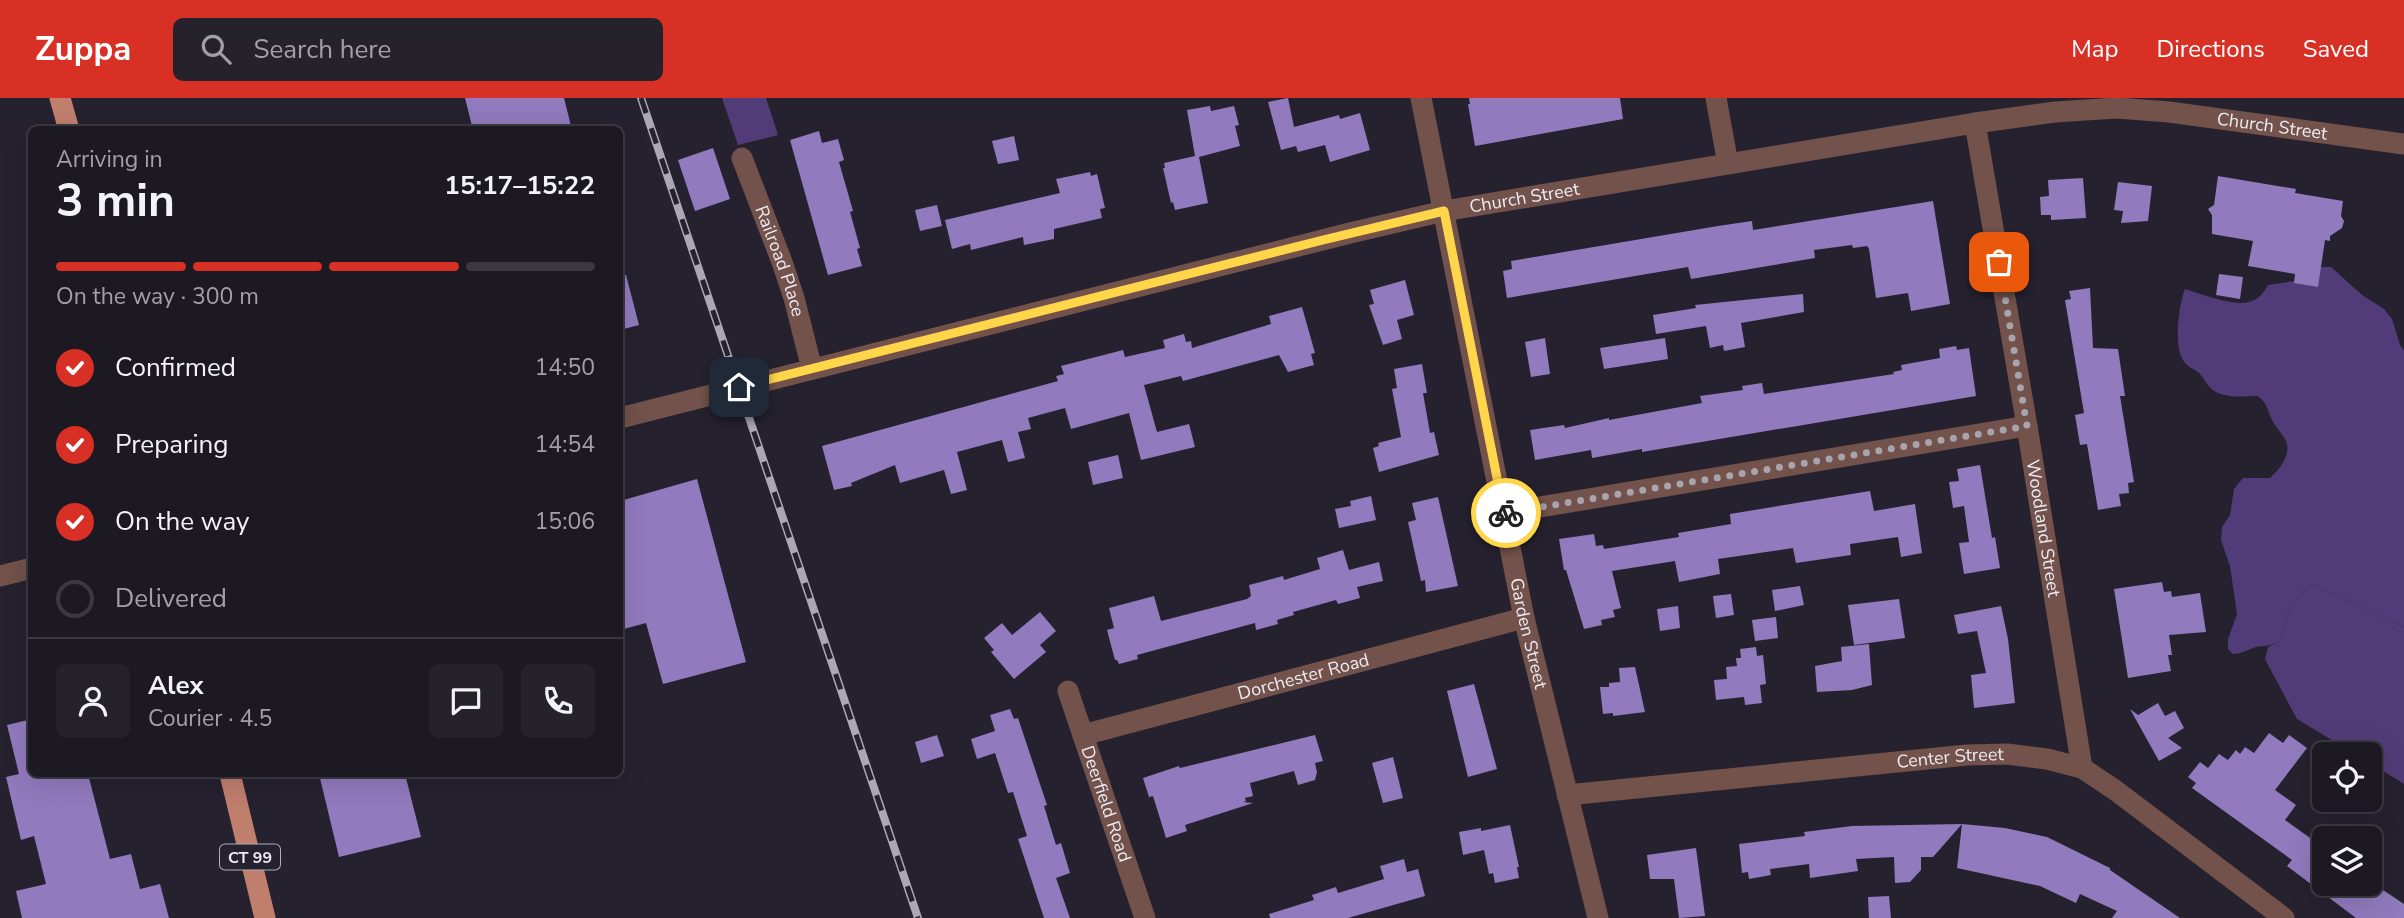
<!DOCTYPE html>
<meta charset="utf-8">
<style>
:root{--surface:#1c1923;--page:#25222b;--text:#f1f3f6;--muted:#a0a0a6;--line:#3a3841;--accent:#d93025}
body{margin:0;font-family:"Nunito Sans",sans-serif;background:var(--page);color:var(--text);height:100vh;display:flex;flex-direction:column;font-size:26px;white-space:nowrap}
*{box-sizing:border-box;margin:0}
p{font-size:23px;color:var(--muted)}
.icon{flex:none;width:38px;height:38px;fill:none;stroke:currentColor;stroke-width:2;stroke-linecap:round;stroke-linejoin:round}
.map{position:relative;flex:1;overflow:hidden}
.panel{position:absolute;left:28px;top:28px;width:595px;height:651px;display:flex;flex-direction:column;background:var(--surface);border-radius:10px;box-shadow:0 7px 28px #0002,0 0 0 2px var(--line)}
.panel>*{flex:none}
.buttons{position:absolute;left:2312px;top:644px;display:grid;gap:14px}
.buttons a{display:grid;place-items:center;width:70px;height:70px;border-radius:10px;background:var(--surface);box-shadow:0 7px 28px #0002,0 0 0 2px var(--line);font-size:35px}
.pin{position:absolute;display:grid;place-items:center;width:60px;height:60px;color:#fff;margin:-30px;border-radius:14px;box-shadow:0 4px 10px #0006}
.courier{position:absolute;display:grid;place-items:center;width:70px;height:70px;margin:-35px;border:5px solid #ffd54a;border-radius:50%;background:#fff;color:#222;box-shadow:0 2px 9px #0007}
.head em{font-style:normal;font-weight:700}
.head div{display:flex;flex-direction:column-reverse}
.head{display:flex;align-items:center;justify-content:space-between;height:119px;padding:0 28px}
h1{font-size:46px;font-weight:700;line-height:52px}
.bar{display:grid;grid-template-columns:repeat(4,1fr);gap:10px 7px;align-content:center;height:84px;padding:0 28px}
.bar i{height:9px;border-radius:5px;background:var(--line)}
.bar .active{background:var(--accent)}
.bar p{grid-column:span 4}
.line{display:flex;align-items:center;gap:18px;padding:0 28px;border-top:2px solid var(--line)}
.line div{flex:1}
.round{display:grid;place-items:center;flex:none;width:74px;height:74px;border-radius:10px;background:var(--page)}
ol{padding:0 28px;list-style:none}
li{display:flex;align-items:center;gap:21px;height:77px}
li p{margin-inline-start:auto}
li .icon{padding:7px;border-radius:50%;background:var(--accent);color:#fff;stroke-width:4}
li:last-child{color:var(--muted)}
li i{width:38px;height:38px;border:4px solid var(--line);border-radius:50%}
header{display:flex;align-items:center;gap:42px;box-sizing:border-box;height:98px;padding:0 35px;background:var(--accent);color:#fff}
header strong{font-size:33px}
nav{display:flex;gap:38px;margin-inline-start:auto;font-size:24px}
.search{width:490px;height:63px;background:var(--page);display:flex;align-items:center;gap:18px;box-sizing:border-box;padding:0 24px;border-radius:10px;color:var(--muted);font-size:26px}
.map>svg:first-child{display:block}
.green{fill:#523c78}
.forest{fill:#523b79}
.building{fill:#917abd}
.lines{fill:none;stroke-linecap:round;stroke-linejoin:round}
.minor{stroke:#72524a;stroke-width:21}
.major{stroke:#c07e6d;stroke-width:21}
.rail-casing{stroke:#aba8b3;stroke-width:8}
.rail{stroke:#26212f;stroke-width:5;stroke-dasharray:16;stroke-linecap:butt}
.done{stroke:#a7a4ae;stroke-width:7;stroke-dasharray:0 12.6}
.route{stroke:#ffd54a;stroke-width:9}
.labels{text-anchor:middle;stroke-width:5;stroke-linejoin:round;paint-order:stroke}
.shield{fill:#26212f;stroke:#b1aeb8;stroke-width:2}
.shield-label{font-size:16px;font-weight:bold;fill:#eceaf3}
.street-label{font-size:18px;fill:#eceaf3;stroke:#26212f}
</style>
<header>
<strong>Zuppa</strong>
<div class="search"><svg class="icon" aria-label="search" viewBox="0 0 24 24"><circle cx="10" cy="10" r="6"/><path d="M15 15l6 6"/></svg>Search here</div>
<nav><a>Map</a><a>Directions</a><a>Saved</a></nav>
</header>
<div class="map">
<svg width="2404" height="820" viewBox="0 0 2404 820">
<rect width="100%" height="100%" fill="#26212f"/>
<!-- green -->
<path class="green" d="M722 0H766L778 37 738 47Z
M2314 487 2404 529V686L2370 665V656H2355L2297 621 2265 561 2268 549 2280 543C2288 519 2289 499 2314 487Z"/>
<!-- forest -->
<path class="forest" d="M2318 169H2331L2362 197 2384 211 2392 221 2400 247 2404 252V529L2314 487C2289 499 2288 519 2280 543 2272 547 2266 548 2256 549 2248 551 2242 556 2233 556L2228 551V541L2237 516 2230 468 2221 442 2222 429 2230 417 2234 391 2243 380H2270C2280 371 2293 355 2285 341 2281 334 2275 328 2272 322 2267 311 2268 307 2258 298 2246 298 2233 300 2221 296 2206 291 2207 282 2198 274 2191 269 2186 269 2182 260 2174 246 2179 205 2185 191 2201 196 2237 210 2252 203 2260 200 2264 194 2268 187L2295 183Z"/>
<!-- building -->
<path class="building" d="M465 0H564L572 32H473Z
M1288 0 1294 29 1339 17 1340 21 1360 15 1370 52 1330 64 1325 47 1298 54 1296 48 1281 52 1268 4Z
M1469 0H1620L1623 21 1475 48 1468 6H1470Z
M1210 8 1211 13 1234 8 1239 27 1235 28 1240 48 1199 59 1208 105 1175 112 1173 104 1171 105 1163 70H1165L1164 65 1195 58 1187 12Z
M819 33 822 45 838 41 844 62 839 64 853 113 850 114 860 150 857 151 862 168 828 177 790 42Z
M1014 38 1019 62 998 66 992 43Z
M713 50 730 101 695 113 678 62Z
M1090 74 1091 78 1097 76 1105 110 1100 111 1102 120 1054 131V141L1024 147 1023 139 971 152 970 146 952 151 945 122 1060 95 1056 81Z
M2218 78 2296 91 2295 95 2343 103 2341 118 2344 123 2342 130 2330 138V143L2325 142 2318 189 2294 185 2295 176 2248 168 2253 143 2212 136V117L2208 111 2214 107Z
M2083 80 2086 120 2051 122V117H2041L2040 99 2049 98 2048 82Z
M2118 84 2152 88 2148 123 2121 125 2123 113 2114 112Z
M1933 103 1950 206 1911 213 1908 195 1876 200 1869 151 1867 148 1853 150 1852 147 1814 152 1815 160 1691 181 1688 169 1507 200 1503 173 1512 171 1511 163 1718 128 1752 123 1753 132Z
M937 107 942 128 920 133 915 112Z
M2219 176 2243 179 2240 201 2216 197Z
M620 177H626L639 227 620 232Z
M1405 182 1414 217 1397 222 1402 241 1383 247 1369 207 1374 206 1370 192Z
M2090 190 2093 250 2118 251 2125 298H2120L2134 384 2128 385 2129 395 2119 396 2121 408 2098 412 2087 346 2080 347 2075 317 2084 315 2065 202 2071 201 2069 193Z
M1803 196 1804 214 1741 225 1745 249 1724 253 1723 247 1710 250 1706 228 1656 236 1653 217 1696 210 1695 207Z
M1302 209 1315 255 1311 256 1314 267 1288 274 1279 257 1183 283 1181 278 1144 287 1157 334 1189 326 1195 349 1141 362 1129 315 1071 331 1065 310 1028 320 1031 331 1018 334 1025 360 1008 364 1002 342 957 354 967 392 951 396 944 372 900 385 895 367 851 385 852 388 834 392 822 348 1058 283 1056 278 1064 276 1061 268 1123 252 1125 259 1165 250 1163 242 1184 236 1186 244 1191 243 1192 250 1271 226 1269 218Z
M1545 240 1550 276 1531 279 1525 244Z
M1665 240 1668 261 1604 271 1600 250Z
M1956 248 1957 252 1969 250 1976 298 1642 354V351L1592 360 1591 352 1535 362 1530 332 1564 327 1565 330 1609 320V322L1702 305 1700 298 1743 292 1742 288 1762 285 1764 296 1894 276 1893 274 1902 272 1901 267 1940 260 1939 251Z
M1422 266 1427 295H1423L1430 335 1434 334 1439 357 1379 374 1373 350 1379 348 1378 345 1401 339 1392 291 1397 290 1394 271Z
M1118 357 1123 380 1093 387 1088 364Z
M1980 367 1992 440 1995 439 2000 470 1964 476 1959 445 1969 444 1964 408 1953 410 1949 384 1959 383 1957 371Z
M697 381 746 564 663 586 646 525 620 532V403Z
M1870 393 1874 413 1915 406 1922 455 1901 459 1898 439 1850 446 1851 457 1796 465 1793 450 1718 461 1720 476 1679 484 1675 463 1612 473 1621 510 1613 512 1615 519 1601 522 1602 527 1584 531 1566 472H1564L1559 441 1594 436 1596 448 1603 447 1604 451 1679 439 1678 435 1731 426 1730 416Z
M1371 398 1376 422 1339 430 1335 411 1351 408 1350 403Z
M1438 399 1458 488 1426 494 1425 482 1421 483 1408 424 1416 422 1412 405Z
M1343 452 1349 472 1379 464 1383 483 1357 489 1360 500 1338 506 1336 502 1293 514 1294 517 1277 522 1278 526 1256 532 1255 525 1137 557 1138 561 1119 566 1117 562H1115L1107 532 1114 530 1109 510 1154 498 1161 523 1247 501 1251 498 1249 487 1283 478 1284 482 1320 471 1317 460Z
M2162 484 2164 494 2171 493 2172 499 2200 495 2206 534 2169 537 2172 557H2168L2171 573 2128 580 2114 491Z
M1800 488 1804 507 1775 513 1772 492Z
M1731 496 1734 517 1716 520 1713 498Z
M1899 501 1905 540 1854 547 1848 507Z
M1678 508 1680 530 1660 533 1657 511Z
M2001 508 2008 541 2015 605 1974 610 1971 577 1986 575 1977 533 1958 536 1954 517Z
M1040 514 1056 533 1040 547 1046 554 1014 581 991 554 994 552 984 540 1002 525 1012 537Z
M1776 519 1778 540 1755 543 1752 522Z
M1869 546 1872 587 1852 592 1817 594 1815 568 1842 563 1841 549Z
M1756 549 1757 558 1763 557 1766 586 1760 587 1762 605 1745 607 1744 599 1716 602 1714 582 1727 581 1726 569 1737 568 1736 560H1741L1740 551Z
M1635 569 1645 614 1613 618V615L1603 616 1600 589H1609V585L1620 584 1619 570Z
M1474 586 1497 671 1468 679 1447 593Z
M2158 605 2165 618 2175 613 2184 630 2168 640 2182 650 2159 663 2130 611 2138 617Z
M1010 611 1014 621 1018 620 1047 707 1044 708 1056 747 1061 745 1070 775 1056 780 1070 820H1044L1018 741 1027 738 1013 694 1008 695 995 655 977 661 971 641 995 633 990 617Z
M32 621V676H88L110 761 131 756 140 791 160 786 169 820H22L16 793 46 786 34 738 21 742 6 679 19 676 7 627Z
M2269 635 2283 645 2289 637 2307 650 2275 692 2296 707 2285 722 2313 742 2324 728V786H2374L2404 806V820H2356L2287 768 2292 762 2192 690 2196 685 2188 679 2200 664 2208 670 2219 656 2228 662 2236 652 2240 656 2245 649 2254 655Z
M937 637 944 658 921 665 915 644Z
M1315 637 1323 663 1315 665 1317 674 1315 682 1298 687 1294 673 1250 685 1253 698 1245 700 1246 703 1243 704 1253 705 1185 727 1187 733 1166 740 1153 698 1149 699 1143 680 1179 668 1180 670Z
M1393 659 1403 700 1383 705 1372 665Z
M319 676H405L421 739 339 759Z
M1962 726 1933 759H1921V772L1910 784 1895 785 1894 759 1856 761 1858 773 1810 780 1809 766 1770 771 1771 777 1749 781 1748 774 1742 775 1739 746 1805 738 1804 734 1852 728Z
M1962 726 2005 730 2047 739 2110 770V772L2180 820H2112L2117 813 2080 796 2076 805 2040 788 1957 770Z
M1510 727 1519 769H1517L1519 780 1495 785 1493 775 1489 776 1484 752 1463 757 1459 734 1481 730V733Z
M1696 750 1705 818 1679 820 1674 781H1650L1647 757Z
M1404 761 1407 774 1418 771 1425 798 1348 820H1270L1269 816 1314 802 1312 797 1336 789 1338 795 1384 781 1380 768Z
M1889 798 1891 820H1869L1868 799Z"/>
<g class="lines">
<!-- minor -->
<g class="minor">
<path id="s1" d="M1421 0 1524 520 1598 820"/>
<path d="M1716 0 1728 66"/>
<path id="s2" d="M1975 25 2027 328 2082 670"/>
<path id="s3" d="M742 60 782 164 794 200 812 271"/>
<path id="s4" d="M620 320 1350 135 1444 113 1975 25 2055 14 2117 10 2169 14 2404 46"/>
<path d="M1504 415 2027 328"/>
<path d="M0 478 32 470"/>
<path id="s5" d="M1068 593 1145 820"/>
<path id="s6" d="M1083 637 1524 520"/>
<path id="s7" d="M1567 697 1967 657 2007 656 2047 661 2082 670 2115 692 2284 820"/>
</g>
<!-- major -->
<path class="major" d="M60 0 69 32
M230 676 265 820"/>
<defs>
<path id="rail" d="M641 0 918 820"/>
</defs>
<!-- rail casing -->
<use href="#rail" class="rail-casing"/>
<!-- rail -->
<use href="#rail" class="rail"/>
</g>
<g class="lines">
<!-- done -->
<path class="done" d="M1506 415 2027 328 1999 164"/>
<!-- route -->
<path class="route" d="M739 289 1323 142 1444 113 1504 415H1506"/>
</g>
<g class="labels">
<!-- shield labels -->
<rect class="shield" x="220" y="746.5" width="60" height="25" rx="5"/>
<g class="shield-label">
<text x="250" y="765">CT 99</text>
</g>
<!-- street labels -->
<g class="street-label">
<text dy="6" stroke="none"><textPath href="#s4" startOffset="1687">Church Street</textPath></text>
<text dy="6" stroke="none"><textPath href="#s4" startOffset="931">Church Street</textPath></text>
<text dy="6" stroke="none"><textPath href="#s3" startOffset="110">Railroad Place</textPath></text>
<text dy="6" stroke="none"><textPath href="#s2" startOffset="411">Woodland Street</textPath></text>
<text dy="6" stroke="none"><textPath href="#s1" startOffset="546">Garden Street</textPath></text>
<text dy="6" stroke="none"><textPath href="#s6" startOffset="228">Dorchester Road</textPath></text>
<text dy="6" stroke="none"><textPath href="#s7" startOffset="385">Center Street</textPath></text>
<text dy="6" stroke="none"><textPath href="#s5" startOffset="119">Deerfield Road</textPath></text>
</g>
</g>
</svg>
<div class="buttons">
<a><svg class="icon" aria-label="locate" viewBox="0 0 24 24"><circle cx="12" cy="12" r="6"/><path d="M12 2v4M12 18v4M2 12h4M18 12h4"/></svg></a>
<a><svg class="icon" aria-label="layers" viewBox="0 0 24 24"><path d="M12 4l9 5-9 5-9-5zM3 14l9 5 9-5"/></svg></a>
</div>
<div class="pin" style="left:1999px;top:164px;background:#ea580c"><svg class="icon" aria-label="bag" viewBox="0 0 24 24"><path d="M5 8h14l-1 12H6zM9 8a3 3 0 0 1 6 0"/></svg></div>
<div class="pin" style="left:739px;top:289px;background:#1f2937"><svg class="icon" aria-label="home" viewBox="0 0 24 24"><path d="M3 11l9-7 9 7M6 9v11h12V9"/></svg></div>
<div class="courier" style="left:1506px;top:415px"><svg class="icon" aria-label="bike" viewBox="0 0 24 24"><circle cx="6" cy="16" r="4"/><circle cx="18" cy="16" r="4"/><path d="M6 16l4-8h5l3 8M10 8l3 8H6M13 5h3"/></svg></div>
<section class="panel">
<div class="head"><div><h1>3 min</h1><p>Arriving in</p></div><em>15:17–15:22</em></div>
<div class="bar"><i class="active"></i><i class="active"></i><i class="active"></i><i></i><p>On the way · 300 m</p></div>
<ol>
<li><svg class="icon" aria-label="check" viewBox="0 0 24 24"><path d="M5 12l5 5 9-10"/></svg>Confirmed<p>14:50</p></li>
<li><svg class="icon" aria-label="check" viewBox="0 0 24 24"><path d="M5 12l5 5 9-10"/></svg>Preparing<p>14:54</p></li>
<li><svg class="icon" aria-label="check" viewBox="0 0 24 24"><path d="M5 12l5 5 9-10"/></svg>On the way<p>15:06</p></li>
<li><i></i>Delivered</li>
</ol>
<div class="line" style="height:126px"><a class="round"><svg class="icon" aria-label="person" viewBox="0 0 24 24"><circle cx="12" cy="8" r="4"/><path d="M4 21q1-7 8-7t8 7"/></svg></a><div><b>Alex</b><p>Courier · 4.5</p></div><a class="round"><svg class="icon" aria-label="chat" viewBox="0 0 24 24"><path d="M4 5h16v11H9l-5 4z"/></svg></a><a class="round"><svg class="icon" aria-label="phone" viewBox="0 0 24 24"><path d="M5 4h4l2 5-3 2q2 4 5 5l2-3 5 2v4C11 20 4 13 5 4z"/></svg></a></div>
</section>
</div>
